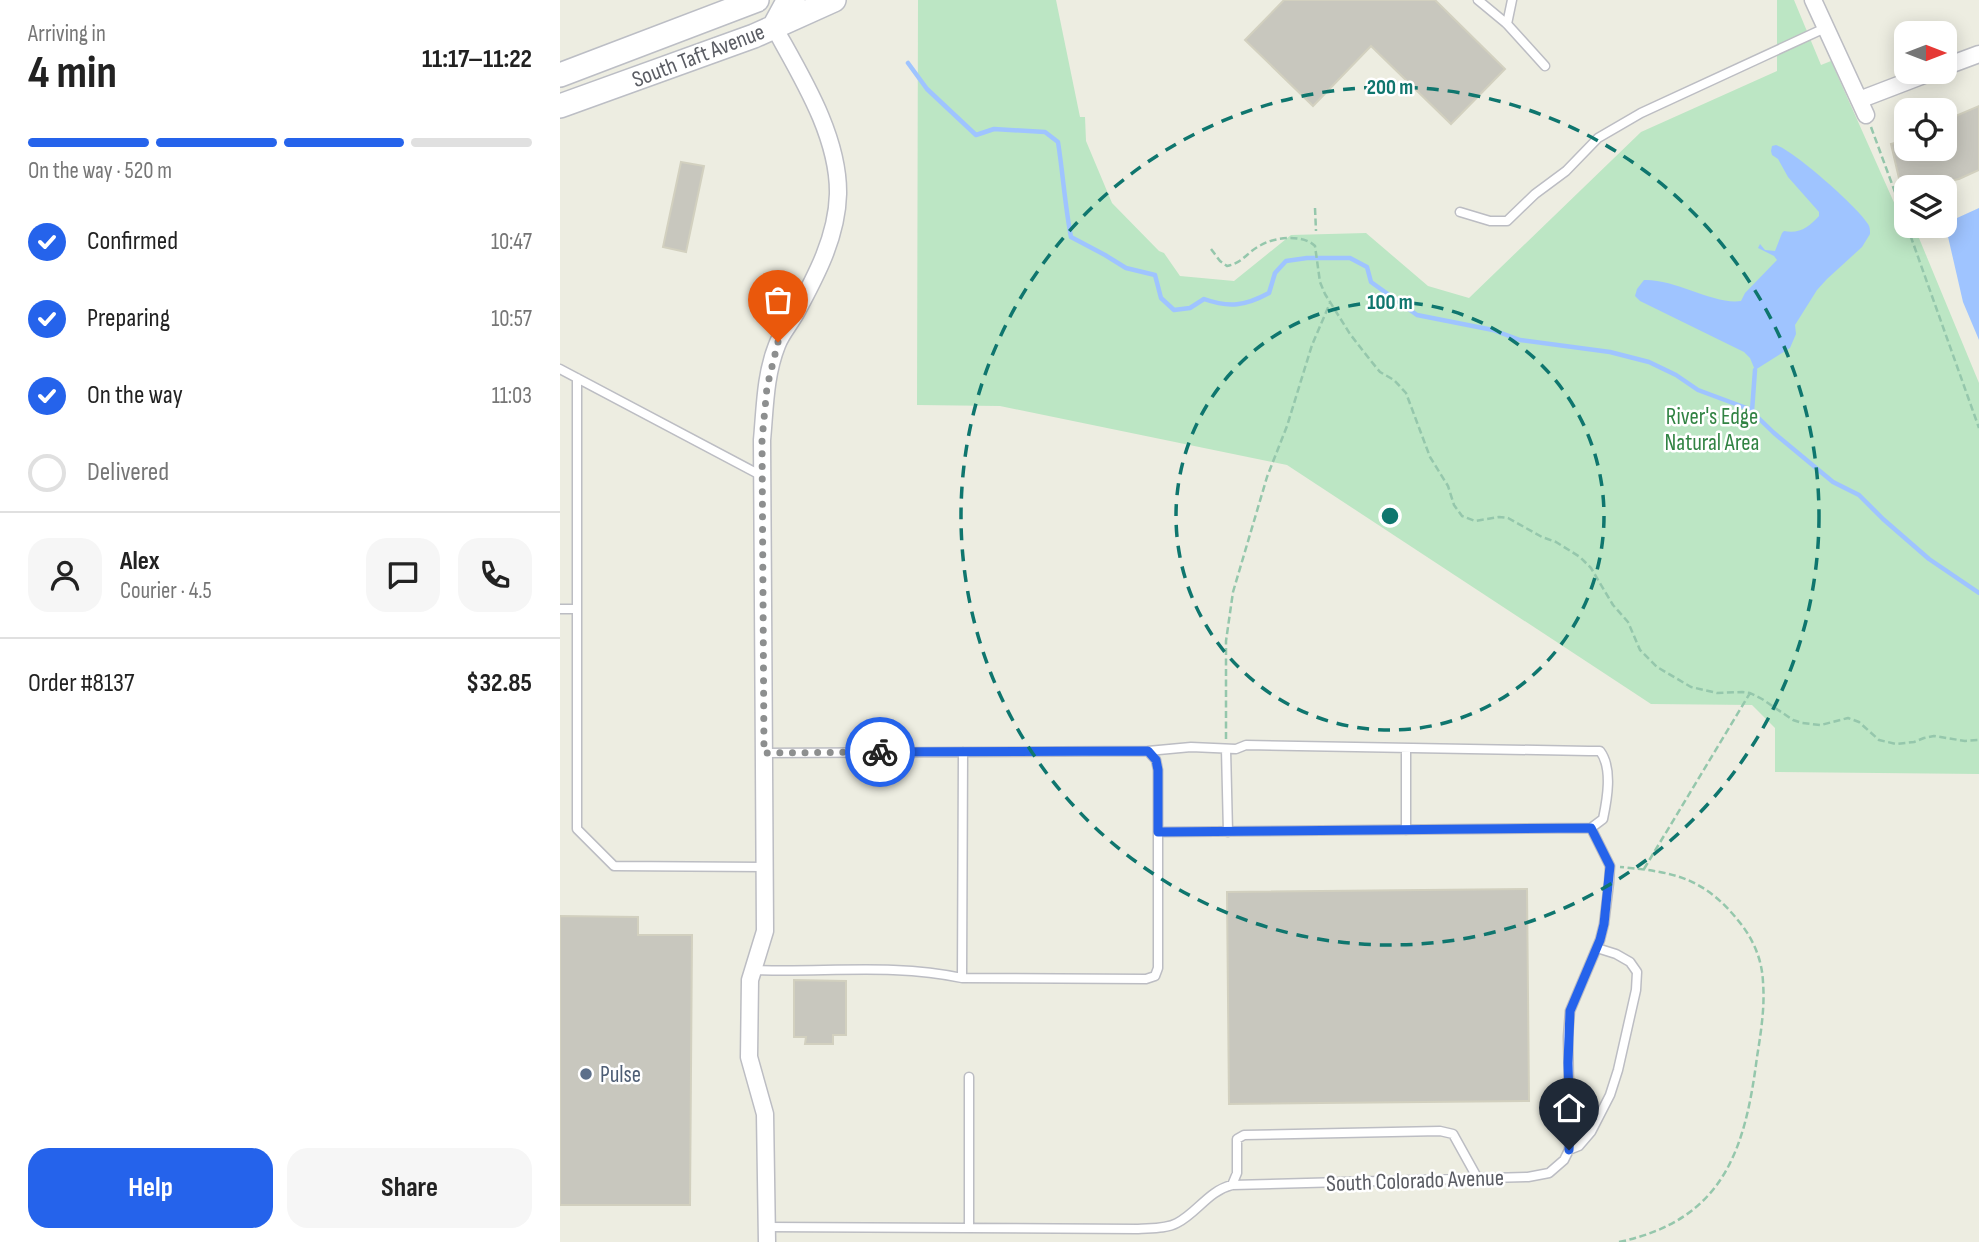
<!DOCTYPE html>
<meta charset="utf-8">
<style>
:root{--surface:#fff;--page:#f6f6f6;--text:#222;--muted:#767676;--line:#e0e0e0;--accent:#2563eb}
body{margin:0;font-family:"Sofia Sans Condensed",sans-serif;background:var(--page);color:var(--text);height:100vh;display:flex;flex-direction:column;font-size:26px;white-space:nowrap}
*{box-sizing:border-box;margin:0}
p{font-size:23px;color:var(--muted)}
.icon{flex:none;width:38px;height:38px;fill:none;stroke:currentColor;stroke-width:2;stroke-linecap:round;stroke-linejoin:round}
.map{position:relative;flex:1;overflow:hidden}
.panel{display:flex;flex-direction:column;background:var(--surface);width:560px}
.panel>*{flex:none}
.needle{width:46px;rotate:90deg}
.controls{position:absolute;left:1334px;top:21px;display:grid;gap:14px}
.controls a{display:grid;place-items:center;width:63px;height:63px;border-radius:14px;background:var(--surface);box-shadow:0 4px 18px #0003;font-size:35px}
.pin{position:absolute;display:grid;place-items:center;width:60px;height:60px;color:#fff;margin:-72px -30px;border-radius:50% 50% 50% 0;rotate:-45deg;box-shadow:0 0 7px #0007}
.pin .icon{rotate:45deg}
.courier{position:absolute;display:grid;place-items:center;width:70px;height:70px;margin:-35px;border:5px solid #2563eb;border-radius:50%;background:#fff;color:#222;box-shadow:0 2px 9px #0007}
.summary em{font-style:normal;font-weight:700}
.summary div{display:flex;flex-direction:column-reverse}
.summary{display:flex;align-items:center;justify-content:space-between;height:119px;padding:0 28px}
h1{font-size:46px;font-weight:700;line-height:52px}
.bar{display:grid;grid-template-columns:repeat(4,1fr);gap:10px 7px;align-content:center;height:84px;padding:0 28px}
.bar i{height:9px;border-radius:5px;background:var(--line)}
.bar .selected{background:var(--accent)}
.bar p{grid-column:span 4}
.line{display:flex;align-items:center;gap:18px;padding:0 28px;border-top:2px solid var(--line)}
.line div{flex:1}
.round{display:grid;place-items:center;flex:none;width:74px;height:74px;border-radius:21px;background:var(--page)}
ol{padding:0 28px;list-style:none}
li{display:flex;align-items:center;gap:21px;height:77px}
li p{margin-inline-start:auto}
li .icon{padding:7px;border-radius:50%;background:var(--accent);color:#fff;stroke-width:4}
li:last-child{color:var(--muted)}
li i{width:38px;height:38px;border:4px solid var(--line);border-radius:50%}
.cta{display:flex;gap:14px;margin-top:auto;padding:14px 28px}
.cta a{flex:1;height:80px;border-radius:21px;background:var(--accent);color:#fff;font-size:28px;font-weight:700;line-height:80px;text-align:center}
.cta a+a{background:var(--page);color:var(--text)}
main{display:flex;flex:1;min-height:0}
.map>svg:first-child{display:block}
.green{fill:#bce6c4}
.water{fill:#9fc4ff}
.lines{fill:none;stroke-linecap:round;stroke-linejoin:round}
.stream{stroke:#9fc4ff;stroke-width:4.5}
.building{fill:#c8c7be;stroke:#d2d0bf;stroke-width:2}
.service-casing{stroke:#bcbdc3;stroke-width:11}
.minor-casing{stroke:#bcbdc3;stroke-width:19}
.secondary-casing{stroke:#bcbec5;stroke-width:26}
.path{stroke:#95c7ac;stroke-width:2.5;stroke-dasharray:7 3.5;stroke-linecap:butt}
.service{stroke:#fff;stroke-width:8}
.minor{stroke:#fff;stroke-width:16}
.secondary{stroke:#fff;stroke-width:23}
.done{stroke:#8d8f8f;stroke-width:7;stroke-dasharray:0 12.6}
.route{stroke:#2563eb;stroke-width:9}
.ring{fill:none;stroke:#0f766e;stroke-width:3.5;stroke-dasharray:12 9}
.service-dot{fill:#5c6f8a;stroke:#fff;stroke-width:2.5}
.labels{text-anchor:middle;stroke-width:5;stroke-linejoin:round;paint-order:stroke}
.street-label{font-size:23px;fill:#5a5c63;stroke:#fff}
.park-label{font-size:23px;fill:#318343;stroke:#fff}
.service-label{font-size:23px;fill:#4e5e75;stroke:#fff;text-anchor:start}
.centre{fill:#0f766e;stroke:#fff;stroke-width:3.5}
.ring-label{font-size:21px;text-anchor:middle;font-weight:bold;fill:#0f766e;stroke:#fff;stroke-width:5;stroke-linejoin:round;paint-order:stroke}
</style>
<main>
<section class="panel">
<div class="summary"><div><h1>4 min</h1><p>Arriving in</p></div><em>11:17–11:22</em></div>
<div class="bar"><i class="selected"></i><i class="selected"></i><i class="selected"></i><i></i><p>On the way · 520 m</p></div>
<ol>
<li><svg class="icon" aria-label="check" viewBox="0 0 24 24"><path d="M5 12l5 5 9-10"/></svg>Confirmed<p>10:47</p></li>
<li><svg class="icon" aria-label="check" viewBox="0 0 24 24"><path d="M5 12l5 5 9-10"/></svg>Preparing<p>10:57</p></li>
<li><svg class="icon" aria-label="check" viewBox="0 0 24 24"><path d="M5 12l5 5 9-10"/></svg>On the way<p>11:03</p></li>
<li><i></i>Delivered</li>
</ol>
<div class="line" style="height:126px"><a class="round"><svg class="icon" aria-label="person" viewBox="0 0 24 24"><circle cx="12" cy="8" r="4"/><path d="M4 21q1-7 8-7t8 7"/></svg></a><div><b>Alex</b><p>Courier · 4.5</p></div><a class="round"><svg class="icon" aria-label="chat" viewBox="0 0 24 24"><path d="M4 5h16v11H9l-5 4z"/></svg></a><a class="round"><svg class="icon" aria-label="phone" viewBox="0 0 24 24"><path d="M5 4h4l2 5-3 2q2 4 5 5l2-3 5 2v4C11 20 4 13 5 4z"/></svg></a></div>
<div class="line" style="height:91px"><div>Order #8137</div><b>$32.85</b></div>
<div class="cta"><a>Help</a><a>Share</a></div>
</section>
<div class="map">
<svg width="1419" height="1242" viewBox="0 0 1419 1242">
<rect width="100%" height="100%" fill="#edede1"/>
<!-- green -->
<path class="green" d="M358 0H496L520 117H525L526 141 552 203 599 251 604 253 620 276 674 281 731 235 806 233 868 286 909 298 1081 132 1217 71V0H1234L1261 65 1271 61 1336 207 1345 205 1346 226H1354L1419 383V774L1215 772V728L1192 705 1091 704 727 465 440 406 357 405Z"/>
<!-- water -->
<path class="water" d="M1216 145C1233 150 1299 208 1308 224 1310 227 1310 230 1310 234L1302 247 1267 279 1257 290 1235 325 1236 334 1230 348 1195 370 1190 358 1184 352 1080 301 1075 296 1077 289 1084 280C1116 279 1154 305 1181 301L1185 293 1217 260 1214 256 1198 248 1200 244 1205 250 1215 251 1222 233 1224 231C1240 234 1249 227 1259 216V212L1228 177 1218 159 1212 155 1211 151 1212 146Z
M1419 208V340L1403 302 1386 228 1397 218Z"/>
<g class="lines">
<!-- stream -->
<path class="stream" d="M348 63 367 89 416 135 434 129 485 132 498 142C503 174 505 206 511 237L545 255 566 268 595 275 601 298 614 310 630 308 644 299C669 308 685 306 709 293L715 273 726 261 747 258H790L807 267 811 282 857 315 933 330 960 340 1050 352 1089 362 1116 375 1138 390 1189 409 1214 433 1273 482 1299 495 1323 519 1369 559 1419 593
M1192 411 1195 370"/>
</g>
<!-- building -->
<path class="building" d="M724 0H875L945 69 891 124 811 46 753 106 685 40Z
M1419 106V170L1399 179 1362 187H1341L1331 144 1346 140V149H1384V121Z
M121 162 144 166 126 252 103 247Z
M967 889 969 1101 669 1104 667 892Z
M0 916 78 917V935H132L130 1205H0Z
M234 980 286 981V1035H273V1044H245L246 1037H234Z"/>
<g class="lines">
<defs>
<path id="service" d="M918 0 947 24 985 66
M947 24 952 0
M900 212 930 221H947L975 194 1006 171 1038 138 1081 113 1265 28
M0 369 202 476
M17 378V829L54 866 205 867
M0 609H17
M846 748V830
M666 749 668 832
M588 751 631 747 676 749 686 745 1029 751H1040C1053 768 1047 800 1043 819L1031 828 598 832
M193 970C262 973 333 963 402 978L586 979 595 976 598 968V770L596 760 588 751 204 753
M402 978 403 752
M409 1077V1228
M1009 1150 1019 1146 1031 1132 1050 1095 1058 1070 1076 990 1077 972 1070 962 1056 954 1037 948
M672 1185 677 1173V1139L684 1135 880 1131 893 1134 918 1179
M206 1227 578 1229C590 1228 606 1229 617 1223 638 1212 648 1191 672 1185L968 1177 989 1173 1004 1160 1009 1150 1010 1132 1008 1037 1010 1011 1040 940 1044 924 1049 883 1050 866 1031 828"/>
<path id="minor" d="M1253 0 1306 115
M1384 67 1419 54
M1299 100 1372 72
M207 1242 205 1114 189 1057 190 980 205 931 202 440C205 408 205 375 217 345 221 334 230 324 236 313 256 276 277 237 278 194 279 136 241 76 214 27"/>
<path id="secondary" d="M214 27 227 3 233 0
M0 75 197 0
M0 106 194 36 274 0"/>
</defs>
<!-- service casing -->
<use href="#service" class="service-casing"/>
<!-- minor casing -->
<use href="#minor" class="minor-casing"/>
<!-- secondary casing -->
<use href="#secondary" class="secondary-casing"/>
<!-- path -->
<path class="path" d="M1311 127 1346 222
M755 208 756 231
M1347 226 1419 428
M651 249 660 261 667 266C683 263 687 252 701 245 715 237 743 234 755 246L760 282 765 294 790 334 811 361 820 372 834 380 846 393 870 457 888 486 894 505 902 516 915 521 939 517 948 518 982 537 996 542 1020 557 1031 568 1053 605 1068 622 1080 650 1097 667 1131 687 1157 693 1182 692 1190 693 1202 699 1233 720 1242 723 1261 725 1288 718 1299 722 1319 740 1336 744 1354 742 1364 738 1374 736 1405 741 1419 740
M666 739V641L673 592 707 477 727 426 752 345 770 303
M1084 869 1190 693
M1059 1242C1163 1220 1185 1151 1197 1057 1201 1032 1205 1007 1203 982 1202 960 1194 941 1181 924 1145 878 1116 872 1060 867"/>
<!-- service -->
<use href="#service" class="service"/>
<!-- minor -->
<use href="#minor" class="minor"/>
<!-- secondary -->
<use href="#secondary" class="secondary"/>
</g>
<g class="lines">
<!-- done -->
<path class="done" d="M218 342 207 387 202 440 204 753 320 752"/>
<!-- route -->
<path class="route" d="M320 752 588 751 596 760 598 770V832L1031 828 1050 866 1044 924 1040 940 1010 1011 1008 1063 1010 1132 1009 1150"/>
</g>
<!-- distance rings -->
<g class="ring">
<circle cx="830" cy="516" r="214"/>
<circle cx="830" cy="516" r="429"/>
</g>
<!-- markers -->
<circle class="service-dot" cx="26" cy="1074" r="7"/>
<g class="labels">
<!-- street labels -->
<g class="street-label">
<text transform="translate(138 55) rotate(-21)" y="8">South Taft Avenue</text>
<text transform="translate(855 1180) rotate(-2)" y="8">South Colorado Avenue</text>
</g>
<!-- park labels -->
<g class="park-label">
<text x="1152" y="424">River's Edge<tspan x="1152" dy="26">Natural Area</tspan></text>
</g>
<!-- service labels -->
<g class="service-label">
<text x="40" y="1082">Pulse</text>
</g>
</g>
<circle cx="830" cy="516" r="10" class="centre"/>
<g class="ring-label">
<text x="830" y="94">200 m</text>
<text x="830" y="309">100 m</text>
</g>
</svg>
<div class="controls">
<a><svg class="needle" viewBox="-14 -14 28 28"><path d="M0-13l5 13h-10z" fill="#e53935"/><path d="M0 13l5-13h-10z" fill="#767676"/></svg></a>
<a><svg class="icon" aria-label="locate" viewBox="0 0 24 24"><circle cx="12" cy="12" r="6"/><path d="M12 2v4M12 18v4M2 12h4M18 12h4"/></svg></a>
<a><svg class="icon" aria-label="layers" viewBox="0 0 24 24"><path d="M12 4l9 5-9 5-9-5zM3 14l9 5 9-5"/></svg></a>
</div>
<div class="pin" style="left:218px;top:342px;background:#ea580c"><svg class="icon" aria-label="bag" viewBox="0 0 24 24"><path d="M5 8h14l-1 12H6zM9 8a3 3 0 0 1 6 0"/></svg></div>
<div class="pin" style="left:1009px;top:1150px;background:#1f2937"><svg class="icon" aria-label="home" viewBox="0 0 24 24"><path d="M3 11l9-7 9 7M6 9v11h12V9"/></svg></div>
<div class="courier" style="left:320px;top:752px"><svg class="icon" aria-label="bike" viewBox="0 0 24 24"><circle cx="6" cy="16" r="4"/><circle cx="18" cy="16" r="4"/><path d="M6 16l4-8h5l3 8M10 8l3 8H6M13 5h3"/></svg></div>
</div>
</main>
